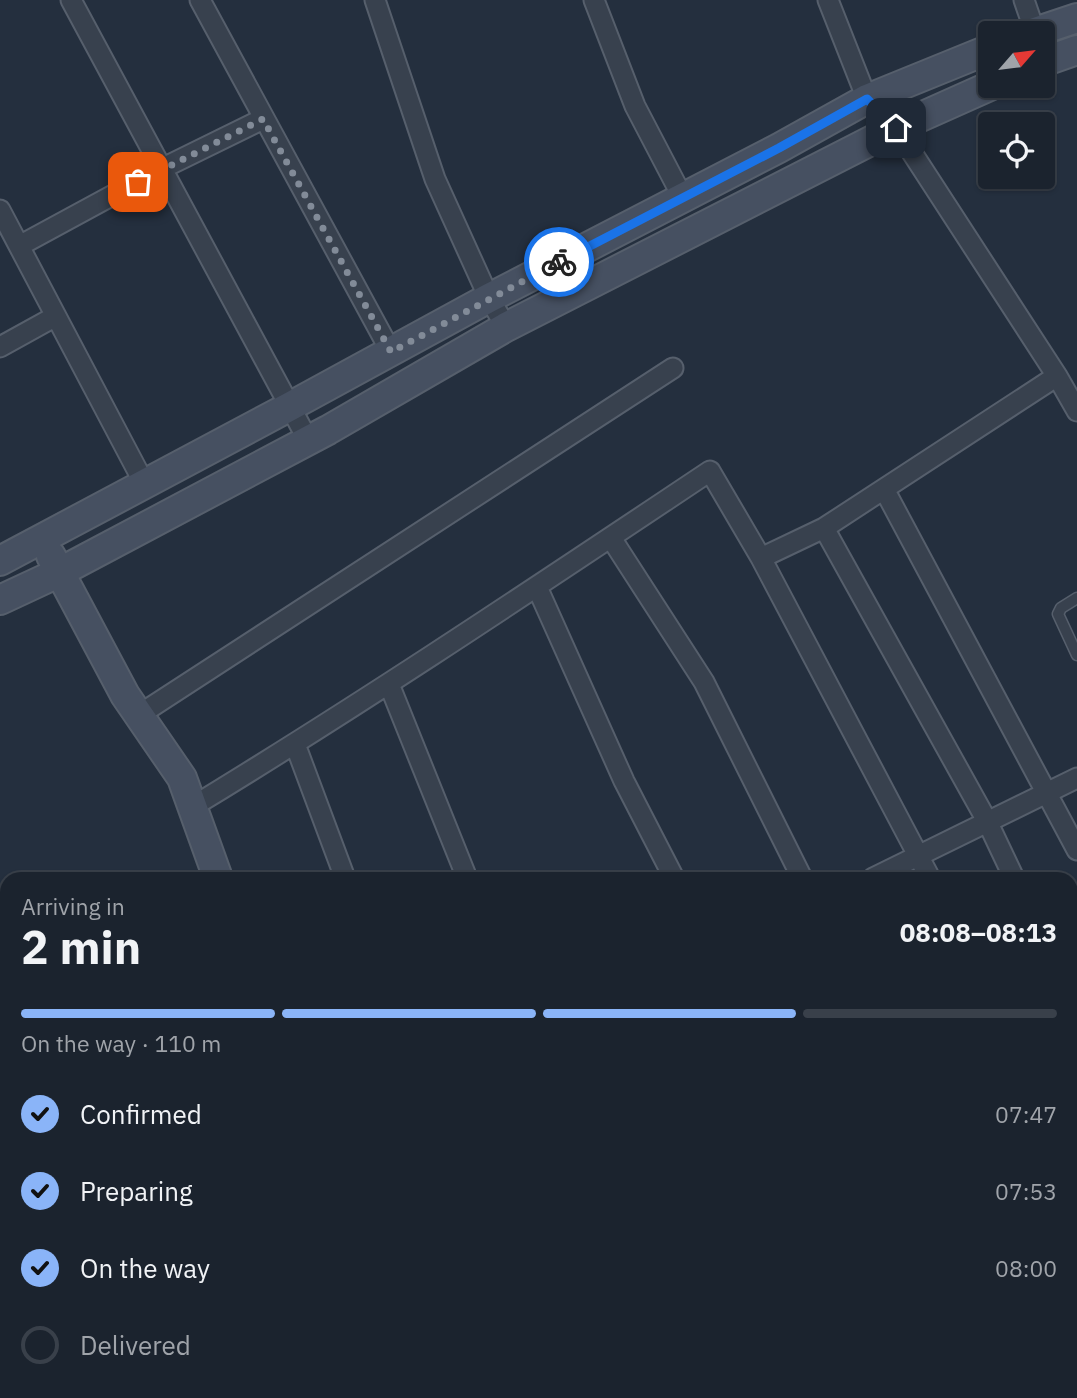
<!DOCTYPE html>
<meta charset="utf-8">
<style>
:root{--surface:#1b232e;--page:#242b36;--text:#f1f3f6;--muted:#a0a4aa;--line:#39404a;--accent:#8ab4f8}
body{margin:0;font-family:"IBM Plex Sans",sans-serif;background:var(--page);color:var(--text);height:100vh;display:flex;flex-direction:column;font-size:26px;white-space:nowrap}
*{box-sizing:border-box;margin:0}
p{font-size:23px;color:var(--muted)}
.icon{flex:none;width:38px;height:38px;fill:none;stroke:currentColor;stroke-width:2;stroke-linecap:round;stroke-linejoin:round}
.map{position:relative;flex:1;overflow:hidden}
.sheet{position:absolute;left:0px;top:872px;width:1078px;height:527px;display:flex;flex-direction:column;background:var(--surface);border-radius:21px 21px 0 0;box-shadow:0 2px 5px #0004,0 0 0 2px var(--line)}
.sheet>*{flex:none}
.needle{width:46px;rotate:62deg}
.buttons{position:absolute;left:978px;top:21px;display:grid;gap:14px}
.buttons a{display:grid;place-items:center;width:77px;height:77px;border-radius:7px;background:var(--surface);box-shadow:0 2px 5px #0004,0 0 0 2px var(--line);font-size:35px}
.pin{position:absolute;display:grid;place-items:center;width:60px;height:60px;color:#fff;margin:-30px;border-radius:14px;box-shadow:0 4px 10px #0006}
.courier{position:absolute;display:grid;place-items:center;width:70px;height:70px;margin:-35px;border:5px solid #1a73e8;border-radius:50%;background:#fff;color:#222;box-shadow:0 2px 9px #0007}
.overview em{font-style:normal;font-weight:700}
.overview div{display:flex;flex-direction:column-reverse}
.overview{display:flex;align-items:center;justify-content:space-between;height:119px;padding:0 21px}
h1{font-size:46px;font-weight:700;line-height:52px}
.bar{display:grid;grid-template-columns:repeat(4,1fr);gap:10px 7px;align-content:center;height:84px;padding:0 21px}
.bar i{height:9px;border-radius:5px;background:var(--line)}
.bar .active{background:var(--accent)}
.bar p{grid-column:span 4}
ol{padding:0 21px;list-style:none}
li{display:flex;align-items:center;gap:21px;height:77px}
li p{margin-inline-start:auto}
li .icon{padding:7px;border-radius:50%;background:var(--accent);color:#111;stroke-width:4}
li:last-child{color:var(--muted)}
li i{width:38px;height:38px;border:4px solid var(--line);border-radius:50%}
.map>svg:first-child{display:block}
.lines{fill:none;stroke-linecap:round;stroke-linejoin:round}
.lane-casing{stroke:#565f6c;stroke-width:13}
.street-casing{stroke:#565f6c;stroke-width:23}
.secondary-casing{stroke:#565f6c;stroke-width:32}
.lane{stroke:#38414e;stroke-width:10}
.street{stroke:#38414e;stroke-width:19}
.secondary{stroke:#465061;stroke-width:28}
.done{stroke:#828b98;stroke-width:7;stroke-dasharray:0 12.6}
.route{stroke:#1a73e8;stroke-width:9}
</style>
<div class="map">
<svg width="1077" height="1398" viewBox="0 0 1077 1398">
<rect width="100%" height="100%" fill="#242f3e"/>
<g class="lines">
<defs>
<path id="lane" d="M1077 598 1061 608 1058 614 1077 655"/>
<path id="street" d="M71 0 308 440
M200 0 391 352
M375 0 435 179 489 298 506 327
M594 0 635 106 683 198
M828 0 867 99 896 128 1057 376 1077 411
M1024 0 1035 32
M0 210 144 483
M19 246 161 169 263 119
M0 347 56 316
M884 489 1077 850
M824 528 987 821 1014 878
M611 538 704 682 802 878
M761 558 824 528 1057 376
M537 587 624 781 674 878
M389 684 467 878
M139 715 673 368
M295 744 345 878
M192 807C368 700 539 585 710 471L761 558 930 878
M873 878 1077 778
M1071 997 1077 1009
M1071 1168 1077 1180
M0 1245 7 1243
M652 1391 655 1398
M909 1391 911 1398
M1047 1391 1050 1398"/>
<path id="secondary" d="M1032 33 1077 18
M1043 62 1077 50
M51 556 125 695 182 778 218 878
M0 561 289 407 489 298 779 148 867 99 990 49
M0 600 60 572 328 430 506 327 896 128 990 86
M397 1391 400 1398"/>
</defs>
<!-- lane casing -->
<use href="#lane" class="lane-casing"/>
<!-- street casing -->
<use href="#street" class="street-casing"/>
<!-- secondary casing -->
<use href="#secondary" class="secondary-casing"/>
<!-- lane -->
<use href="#lane" class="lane"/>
<!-- street -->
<use href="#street" class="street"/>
<!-- secondary -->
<use href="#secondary" class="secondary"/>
</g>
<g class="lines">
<!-- done -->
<path class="done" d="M138 182 263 119 391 352 559 262"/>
<!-- route -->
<path class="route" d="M559 262 779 148 867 99 896 128"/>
</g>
</svg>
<div class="buttons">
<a><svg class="needle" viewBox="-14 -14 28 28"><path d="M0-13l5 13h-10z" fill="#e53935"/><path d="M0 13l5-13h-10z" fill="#a0a4aa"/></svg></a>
<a><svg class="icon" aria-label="locate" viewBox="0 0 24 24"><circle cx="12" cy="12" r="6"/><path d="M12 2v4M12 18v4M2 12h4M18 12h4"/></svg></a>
</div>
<div class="pin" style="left:138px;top:182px;background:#ea580c"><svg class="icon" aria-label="bag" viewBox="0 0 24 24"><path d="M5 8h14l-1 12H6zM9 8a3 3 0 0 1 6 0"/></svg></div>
<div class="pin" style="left:896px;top:128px;background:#1f2937"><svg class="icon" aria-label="home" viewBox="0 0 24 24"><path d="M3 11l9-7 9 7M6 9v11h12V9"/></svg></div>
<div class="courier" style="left:559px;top:262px"><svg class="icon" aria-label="bike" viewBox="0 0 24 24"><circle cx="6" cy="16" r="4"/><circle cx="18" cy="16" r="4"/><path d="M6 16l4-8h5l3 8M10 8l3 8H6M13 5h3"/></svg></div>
<section class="sheet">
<div class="overview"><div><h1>2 min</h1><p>Arriving in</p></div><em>08:08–08:13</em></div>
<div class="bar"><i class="active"></i><i class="active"></i><i class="active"></i><i></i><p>On the way · 110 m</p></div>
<ol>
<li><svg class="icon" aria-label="check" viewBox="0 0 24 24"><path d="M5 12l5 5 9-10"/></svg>Confirmed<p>07:47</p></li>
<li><svg class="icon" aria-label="check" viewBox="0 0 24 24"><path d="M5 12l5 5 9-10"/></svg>Preparing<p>07:53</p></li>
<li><svg class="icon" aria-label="check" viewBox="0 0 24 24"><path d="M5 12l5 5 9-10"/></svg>On the way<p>08:00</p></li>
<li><i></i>Delivered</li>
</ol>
</section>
</div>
